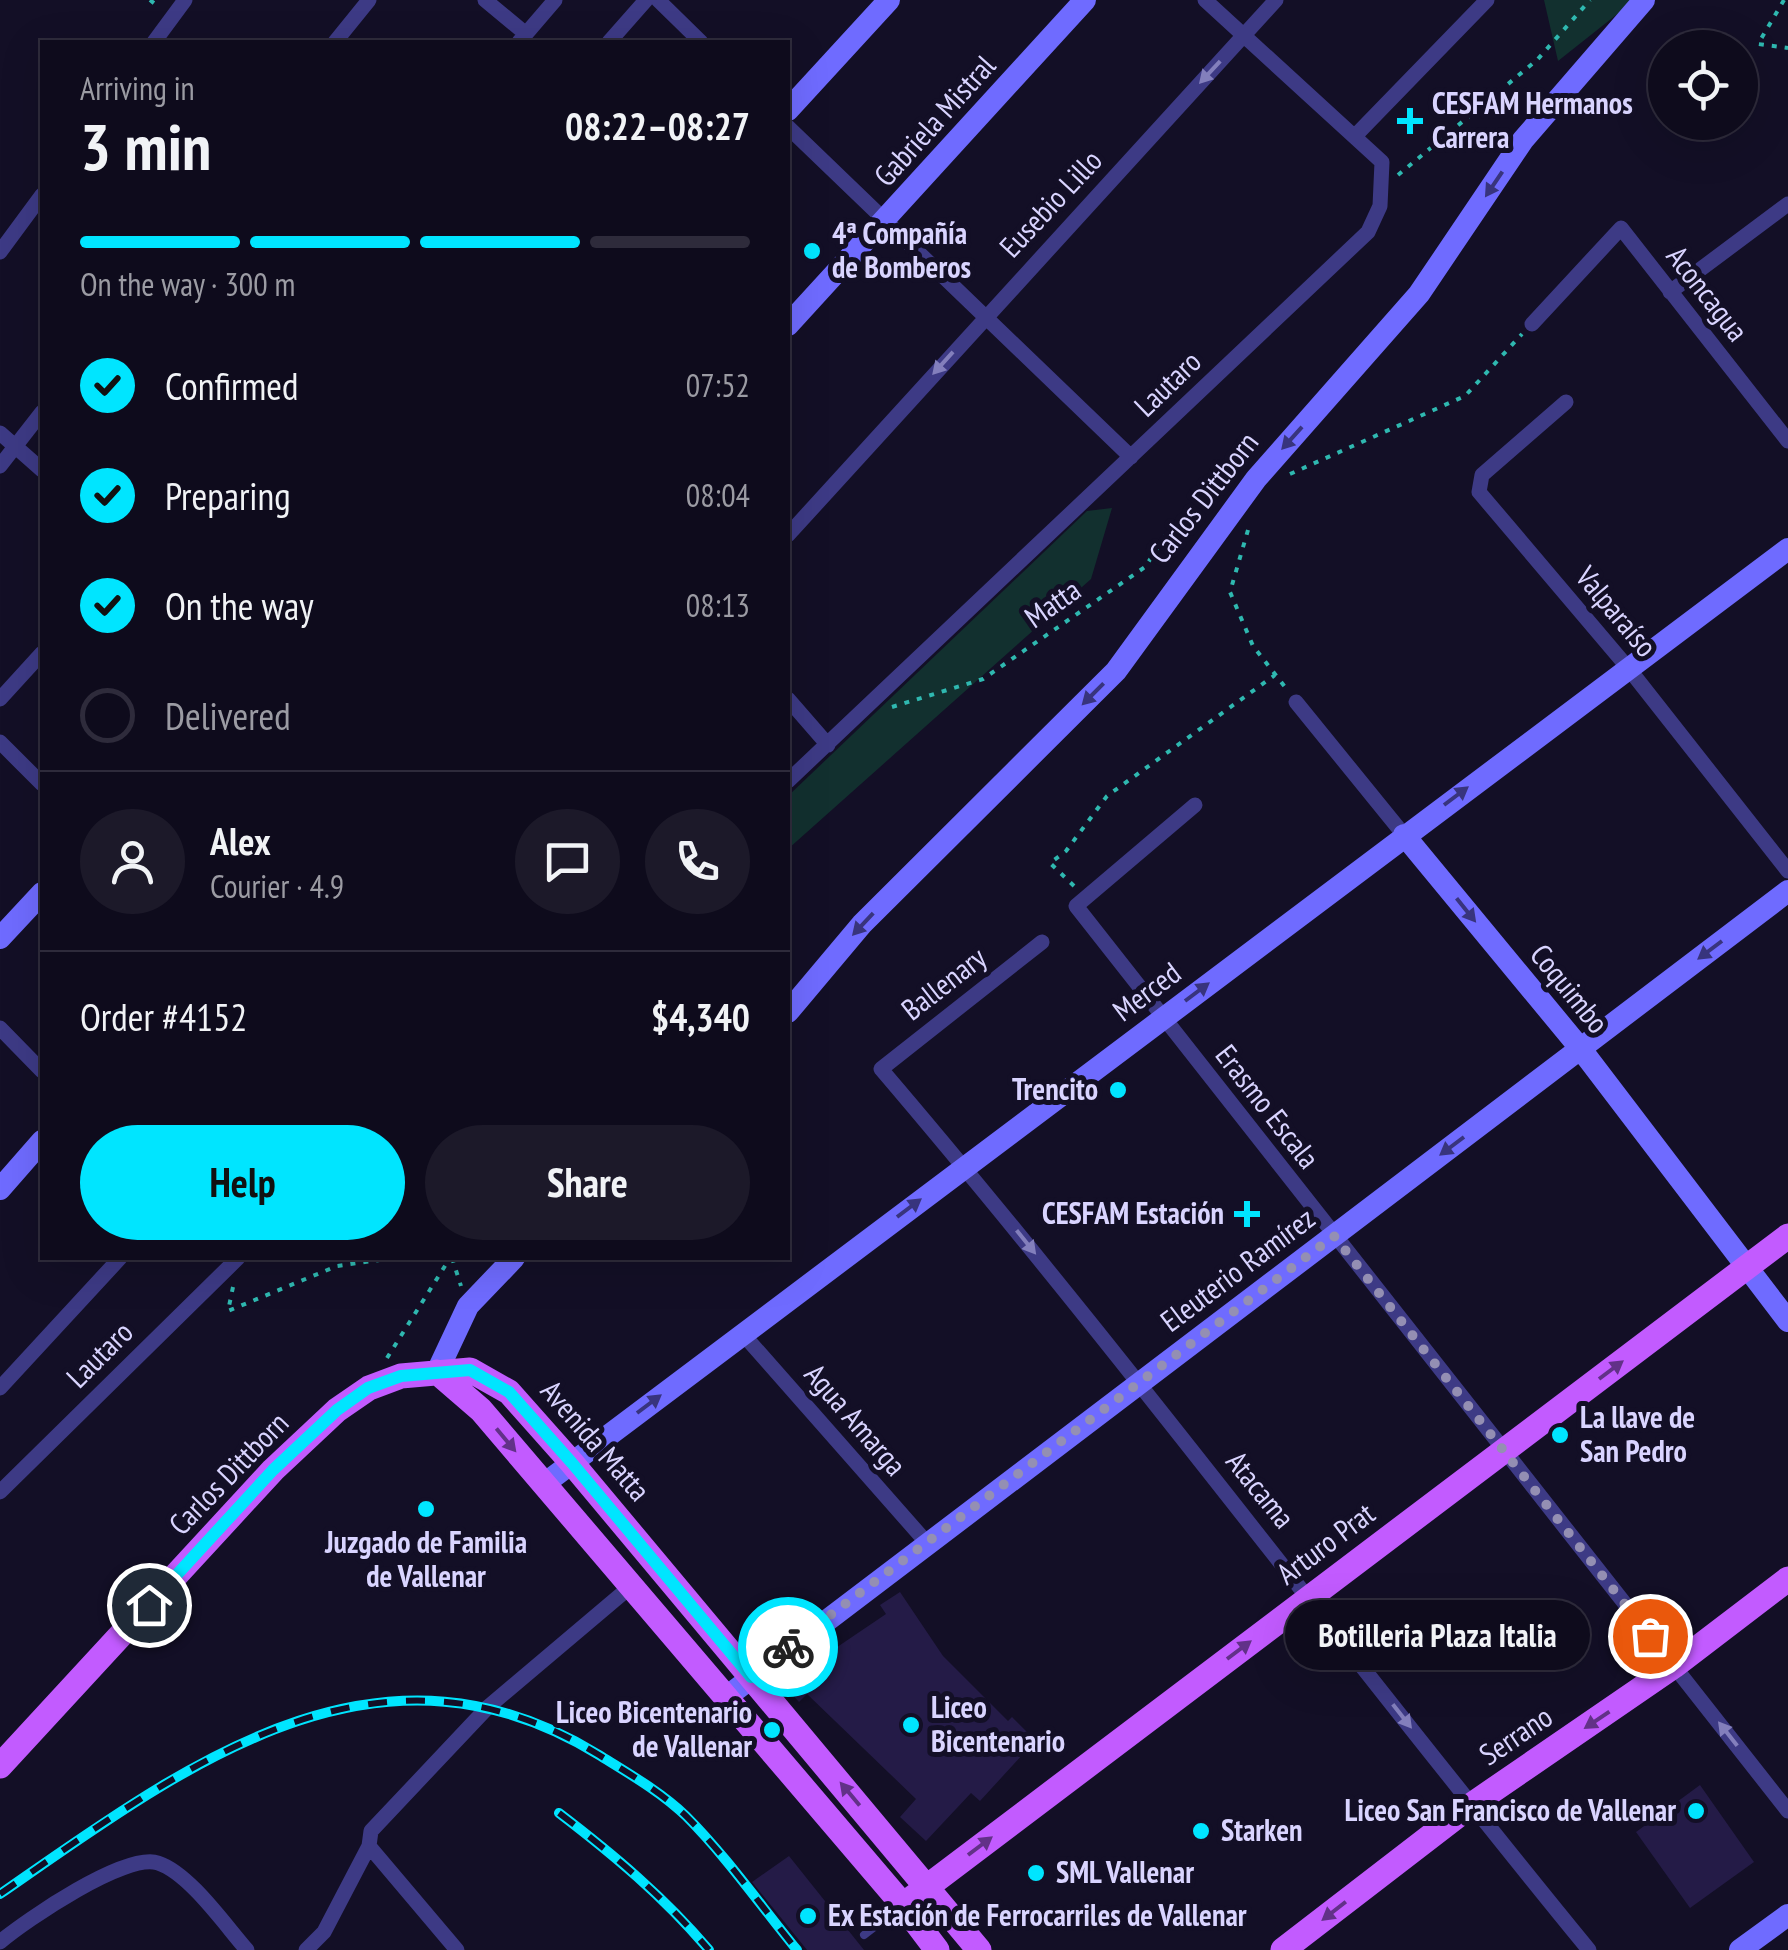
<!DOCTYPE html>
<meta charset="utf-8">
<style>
:root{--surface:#0e0b1c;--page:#1c1929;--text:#f1f3f6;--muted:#9b9ba3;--line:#2e2b3b;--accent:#00e5ff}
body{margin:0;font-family:"PT Sans Narrow",sans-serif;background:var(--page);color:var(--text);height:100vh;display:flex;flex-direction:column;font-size:38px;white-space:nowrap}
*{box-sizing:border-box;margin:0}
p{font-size:32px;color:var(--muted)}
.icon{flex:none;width:55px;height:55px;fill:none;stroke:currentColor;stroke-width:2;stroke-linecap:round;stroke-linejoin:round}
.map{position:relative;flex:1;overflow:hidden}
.sheet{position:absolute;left:40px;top:40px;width:750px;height:1220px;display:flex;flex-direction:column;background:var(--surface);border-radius:0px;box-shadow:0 10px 40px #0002,0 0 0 2px var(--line)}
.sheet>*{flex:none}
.tools{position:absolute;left:1648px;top:30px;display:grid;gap:20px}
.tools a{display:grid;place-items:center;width:110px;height:110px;border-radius:50%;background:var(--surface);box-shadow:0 10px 40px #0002,0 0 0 2px var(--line);font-size:50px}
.pin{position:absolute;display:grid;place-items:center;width:85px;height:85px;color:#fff;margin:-42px;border:5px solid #fff;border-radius:50%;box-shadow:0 2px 10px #0007}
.courier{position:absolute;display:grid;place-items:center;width:100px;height:100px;margin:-50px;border:8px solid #00e5ff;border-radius:50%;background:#fff;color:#222;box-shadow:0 2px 12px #0007}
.bubble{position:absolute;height:70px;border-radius:35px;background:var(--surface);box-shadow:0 10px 40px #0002,0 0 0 2px var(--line);font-size:32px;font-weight:700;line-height:70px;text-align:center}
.summary em{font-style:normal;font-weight:700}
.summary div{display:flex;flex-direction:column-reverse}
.summary{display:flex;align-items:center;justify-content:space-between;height:170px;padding:0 40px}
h1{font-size:65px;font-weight:700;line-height:75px}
.bar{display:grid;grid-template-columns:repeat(4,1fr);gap:15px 10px;align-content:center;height:120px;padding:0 40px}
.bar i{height:12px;border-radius:8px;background:var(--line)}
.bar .current{background:var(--accent)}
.bar p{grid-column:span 4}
.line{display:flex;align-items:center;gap:25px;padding:0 40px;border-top:2px solid var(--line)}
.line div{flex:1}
.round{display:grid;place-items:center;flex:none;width:105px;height:105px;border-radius:52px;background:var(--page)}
ol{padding:0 40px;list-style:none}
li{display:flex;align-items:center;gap:30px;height:110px}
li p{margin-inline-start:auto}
li .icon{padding:10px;border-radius:50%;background:var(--accent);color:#111;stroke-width:4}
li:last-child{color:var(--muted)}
li i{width:55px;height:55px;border:5px solid var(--line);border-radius:50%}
.button{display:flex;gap:20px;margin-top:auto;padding:20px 40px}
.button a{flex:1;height:115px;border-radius:60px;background:var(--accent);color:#111;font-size:40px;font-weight:700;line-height:115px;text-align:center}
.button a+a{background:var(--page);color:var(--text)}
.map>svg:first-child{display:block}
.green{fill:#12302f}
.building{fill:#241b47}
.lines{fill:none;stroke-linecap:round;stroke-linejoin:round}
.path{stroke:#2fb8b0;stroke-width:4;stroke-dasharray:5 8;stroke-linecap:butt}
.lane{stroke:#3d3a85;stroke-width:8}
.street{stroke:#3d3a85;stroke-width:15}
.secondary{stroke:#6f6bff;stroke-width:22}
.primary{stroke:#c25bff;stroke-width:25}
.rail-casing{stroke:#00e5ff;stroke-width:10}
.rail{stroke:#130f26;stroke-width:6;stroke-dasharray:19;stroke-linecap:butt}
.oneway{fill:#837fbc}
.oneway2{fill:#38347d}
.oneway3{fill:#623188}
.done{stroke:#948fb3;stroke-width:10;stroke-dasharray:0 18}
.route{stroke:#00e5ff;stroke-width:12}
.poi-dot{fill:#00e5ff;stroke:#130f26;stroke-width:4}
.labels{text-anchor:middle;stroke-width:10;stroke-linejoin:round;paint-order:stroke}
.poi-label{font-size:30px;font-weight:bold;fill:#d9d4ff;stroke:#130f26;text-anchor:start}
.street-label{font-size:30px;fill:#d9d4ff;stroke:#130f26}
</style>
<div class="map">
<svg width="1788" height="1950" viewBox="0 0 1788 1950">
<rect width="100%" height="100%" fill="#130f26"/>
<!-- green -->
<path class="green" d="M1544 0H1635L1558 61Z
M1112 508 1091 579 788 849V796L1087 511Z"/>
<!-- building -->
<path class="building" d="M900 1592 943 1656 1008 1721 1012 1717 1027 1732 1015 1745 1024 1753 980 1801 971 1793 926 1841 900 1817 916 1799 807 1694 799 1702 781 1682 809 1653 818 1660 886 1614 880 1605Z
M1700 1785 1754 1862 1690 1908 1636 1832Z
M789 1856 864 1950H807L752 1882Z"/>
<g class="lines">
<!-- path -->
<path class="path" d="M150 0 160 8
M1784 0 1758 44 1788 48
M1398 175 1537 60 1590 0
M1290 474 1465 396 1522 334
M1248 530 1230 592 1253 646 1285 687
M892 707 983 679 1145 567 1172 526 1201 518
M1074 886 1050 863 1066 851 1107 796 1275 675
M452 1258 461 1286
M233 1287 228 1311 337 1266 393 1258
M387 1358 450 1258"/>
<!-- lane -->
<path class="lane" d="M864 1935 899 1908"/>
<!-- street -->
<path class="street" d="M485 0 526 34
M658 0 701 42
M154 42 185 0
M335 42 369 0
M519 42 555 0
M609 42 646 0
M788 127 1131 457
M1355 136 1487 0
M0 252 42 195
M1670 292 1788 204
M1532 324 1621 228 1788 441
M1566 402 1482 475 1479 492 1629 669 1788 871
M0 433 42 470
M0 466 42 412
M788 535 1276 0
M0 699 42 653
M788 699 828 745
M1296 702 1404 835
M0 742 42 784
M788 781 1368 232 1380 206 1382 162 1205 0
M1195 805 1076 906 1788 1811
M1042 942 881 1069C1126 1356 1350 1659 1589 1950
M0 1028 42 1071
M742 1333 927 1543
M0 1388 120 1258
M0 1492 238 1258
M0 1942C26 1920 126 1852 158 1863 189 1873 225 1925 247 1950
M306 1950 324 1932 369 1846
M457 1950 369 1846 371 1831 488 1707 630 1587"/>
<!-- secondary -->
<path class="secondary" d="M788 110 889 0
M788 325 1085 0
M1404 835 1580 1048 1788 1321
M0 938 42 893
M788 1012 862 924 1116 671 1256 479 1419 294 1523 140 1644 0
M0 1189 42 1141
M437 1372 468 1306 514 1258
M544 1484 1788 549
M725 1698 1788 891
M1740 1950 1788 1915"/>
<!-- primary -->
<path class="primary" d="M437 1372 481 1410 903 1905 937 1950
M0 1766 273 1470 337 1410 369 1388 401 1376 470 1370 509 1392 572 1463 979 1950
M903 1905 1788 1236
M1283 1950 1470 1806 1674 1666 1788 1579"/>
<defs>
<path id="rail" d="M559 1813C614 1855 664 1897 709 1950
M0 1894C182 1768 376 1618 599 1755 628 1773 661 1792 686 1816 726 1856 761 1906 797 1950"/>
</defs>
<!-- rail casing -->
<use href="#rail" class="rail-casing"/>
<!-- rail -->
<use href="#rail" class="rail"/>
</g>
<!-- one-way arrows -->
<defs><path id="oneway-solid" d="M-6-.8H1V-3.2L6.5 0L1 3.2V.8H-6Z" transform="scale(2.5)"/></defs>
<g class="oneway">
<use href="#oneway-solid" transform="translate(1210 72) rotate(133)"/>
<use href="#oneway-solid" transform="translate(943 363) rotate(132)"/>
<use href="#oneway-solid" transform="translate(1026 1242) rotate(51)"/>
<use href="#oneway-solid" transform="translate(1402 1716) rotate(52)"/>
<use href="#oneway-solid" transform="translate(1728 1734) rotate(-128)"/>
</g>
<g class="oneway2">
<use href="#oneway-solid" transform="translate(1494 184) rotate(124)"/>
<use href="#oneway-solid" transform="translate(1292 438) rotate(132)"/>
<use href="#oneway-solid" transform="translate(1093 694) rotate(135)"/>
<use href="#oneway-solid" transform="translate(1456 796) rotate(-37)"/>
<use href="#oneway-solid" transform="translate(1466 910) rotate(51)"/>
<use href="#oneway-solid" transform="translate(863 924) rotate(133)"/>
<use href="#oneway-solid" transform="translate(1710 950) rotate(143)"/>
<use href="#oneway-solid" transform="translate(1197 992) rotate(-37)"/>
<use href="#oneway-solid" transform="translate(1452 1146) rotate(143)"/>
<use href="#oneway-solid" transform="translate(909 1208) rotate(-37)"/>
<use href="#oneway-solid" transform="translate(649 1404) rotate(-37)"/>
</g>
<g class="oneway3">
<use href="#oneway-solid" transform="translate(1611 1370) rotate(-37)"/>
<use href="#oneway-solid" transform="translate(506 1440) rotate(50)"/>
<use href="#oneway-solid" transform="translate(1239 1650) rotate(-37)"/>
<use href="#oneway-solid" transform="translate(1597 1720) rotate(146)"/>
<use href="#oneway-solid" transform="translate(850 1794) rotate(-130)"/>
<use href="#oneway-solid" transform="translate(980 1846) rotate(-37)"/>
<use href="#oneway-solid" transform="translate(1334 1911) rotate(142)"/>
</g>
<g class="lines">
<!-- done -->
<path class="done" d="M788 1647 1334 1236 1650 1636"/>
<!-- route -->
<path class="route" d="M149 1605 273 1470 337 1410 368 1388 401 1376 470 1370 509 1392 572 1463 751 1677 788 1647"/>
</g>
<!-- markers -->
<g class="poi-dot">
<path d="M1405 106h10v10h10v10h-10v10h-10v-10h-10v-10h10z"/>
<circle cx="812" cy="251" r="10"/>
<circle cx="1118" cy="1090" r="10"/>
<path d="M1242 1199h10v10h10v10h-10v10h-10v-10h-10v-10h10z"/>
<circle cx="1560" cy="1435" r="10"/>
<circle cx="426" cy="1509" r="10"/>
<circle cx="911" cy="1725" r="10"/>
<circle cx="772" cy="1730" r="10"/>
<circle cx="1696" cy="1811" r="10"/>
<circle cx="1201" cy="1831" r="10"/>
<circle cx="1036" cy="1873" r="10"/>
<circle cx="808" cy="1916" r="10"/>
</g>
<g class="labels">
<!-- poi labels -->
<g class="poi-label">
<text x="1432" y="114">CESFAM Hermanos<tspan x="1432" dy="34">Carrera</tspan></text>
<text x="832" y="244">4ª Compañía<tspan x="832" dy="34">de Bomberos</tspan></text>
<text x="1098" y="1100" text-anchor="end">Trencito</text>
<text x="1224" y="1224" text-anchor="end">CESFAM Estación</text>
<text x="1580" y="1428">La llave de<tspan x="1580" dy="34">San Pedro</tspan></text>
<text x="426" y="1553" text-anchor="middle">Juzgado de Familia<tspan x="426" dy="34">de Vallenar</tspan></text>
<text x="931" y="1718">Liceo<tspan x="931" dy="34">Bicentenario</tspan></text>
<text x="752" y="1723" text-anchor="end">Liceo Bicentenario<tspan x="752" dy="34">de Vallenar</tspan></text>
<text x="1676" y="1821" text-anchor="end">Liceo San Francisco de Vallenar</text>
<text x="1221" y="1841">Starken</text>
<text x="1056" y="1883">SML Vallenar</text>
<text x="828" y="1926">Ex Estación de Ferrocarriles de Vallenar</text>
</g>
<!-- street labels -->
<g class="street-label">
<text transform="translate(935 121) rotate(-48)" y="10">Gabriela Mistral</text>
<text transform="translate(1051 204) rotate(-47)" y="10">Eusebio Lillo</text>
<text transform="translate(1707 294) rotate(52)" y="10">Aconcagua</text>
<text transform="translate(1168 384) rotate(-44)" y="10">Lautaro</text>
<text transform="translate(1204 498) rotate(-52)" y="10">Carlos Dittborn</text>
<text transform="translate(1053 604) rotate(-35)" y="10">Matta</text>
<text transform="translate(1616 612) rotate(50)" y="10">Valparaíso</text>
<text transform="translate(944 984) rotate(-38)" y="10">Ballenary</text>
<text transform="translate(1569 989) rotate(51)" y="10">Coquimbo</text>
<text transform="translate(1147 992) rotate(-37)" y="10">Merced</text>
<text transform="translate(1267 1107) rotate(52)" y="10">Erasmo Escala</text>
<text transform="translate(1238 1270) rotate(-37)" y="10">Eleuterio Ramírez</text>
<text transform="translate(100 1355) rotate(-45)" y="10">Lautaro</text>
<text transform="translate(855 1420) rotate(49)" y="10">Agua Amarga</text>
<text transform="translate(595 1441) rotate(49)" y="10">Avenida Matta</text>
<text transform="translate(229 1474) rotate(-46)" y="10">Carlos Dittborn</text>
<text transform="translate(1260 1490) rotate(51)" y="10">Atacama</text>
<text transform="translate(1326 1544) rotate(-37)" y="10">Arturo Prat</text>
<text transform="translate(1516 1736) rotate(-34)" y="10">Serrano</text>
</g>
</g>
</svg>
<div class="tools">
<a><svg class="icon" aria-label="locate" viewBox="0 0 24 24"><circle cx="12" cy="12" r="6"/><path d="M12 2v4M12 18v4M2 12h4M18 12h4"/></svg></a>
</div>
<div class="pin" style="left:1650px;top:1636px;background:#ea580c"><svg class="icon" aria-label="bag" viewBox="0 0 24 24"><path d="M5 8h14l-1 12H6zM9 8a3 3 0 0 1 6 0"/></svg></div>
<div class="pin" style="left:149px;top:1605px;background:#1f2937"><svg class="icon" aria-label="home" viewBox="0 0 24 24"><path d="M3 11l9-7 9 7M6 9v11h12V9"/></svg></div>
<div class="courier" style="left:788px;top:1647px"><svg class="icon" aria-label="bike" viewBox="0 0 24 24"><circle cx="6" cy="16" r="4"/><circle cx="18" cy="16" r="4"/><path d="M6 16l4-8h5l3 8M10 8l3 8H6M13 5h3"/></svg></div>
<div class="bubble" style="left:1285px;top:1600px;width:305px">Botilleria Plaza Italia</div>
<section class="sheet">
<div class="summary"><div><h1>3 min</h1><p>Arriving in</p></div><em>08:22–08:27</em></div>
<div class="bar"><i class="current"></i><i class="current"></i><i class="current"></i><i></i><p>On the way · 300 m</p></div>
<ol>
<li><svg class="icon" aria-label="check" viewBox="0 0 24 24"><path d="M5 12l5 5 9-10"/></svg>Confirmed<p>07:52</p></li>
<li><svg class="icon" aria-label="check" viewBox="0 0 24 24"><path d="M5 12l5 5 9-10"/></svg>Preparing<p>08:04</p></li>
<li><svg class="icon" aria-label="check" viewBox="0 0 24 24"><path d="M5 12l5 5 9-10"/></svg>On the way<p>08:13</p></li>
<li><i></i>Delivered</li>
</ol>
<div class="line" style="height:180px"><a class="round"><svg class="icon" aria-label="person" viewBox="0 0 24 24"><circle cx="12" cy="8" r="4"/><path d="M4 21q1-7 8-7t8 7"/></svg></a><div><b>Alex</b><p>Courier · 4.9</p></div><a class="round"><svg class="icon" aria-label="chat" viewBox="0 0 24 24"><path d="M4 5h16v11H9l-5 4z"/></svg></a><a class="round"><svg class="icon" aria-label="phone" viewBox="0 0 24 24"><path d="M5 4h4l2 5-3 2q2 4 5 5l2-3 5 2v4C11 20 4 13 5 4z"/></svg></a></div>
<div class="line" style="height:130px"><div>Order #4152</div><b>$4,340</b></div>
<div class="button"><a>Help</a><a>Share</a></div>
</section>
</div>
